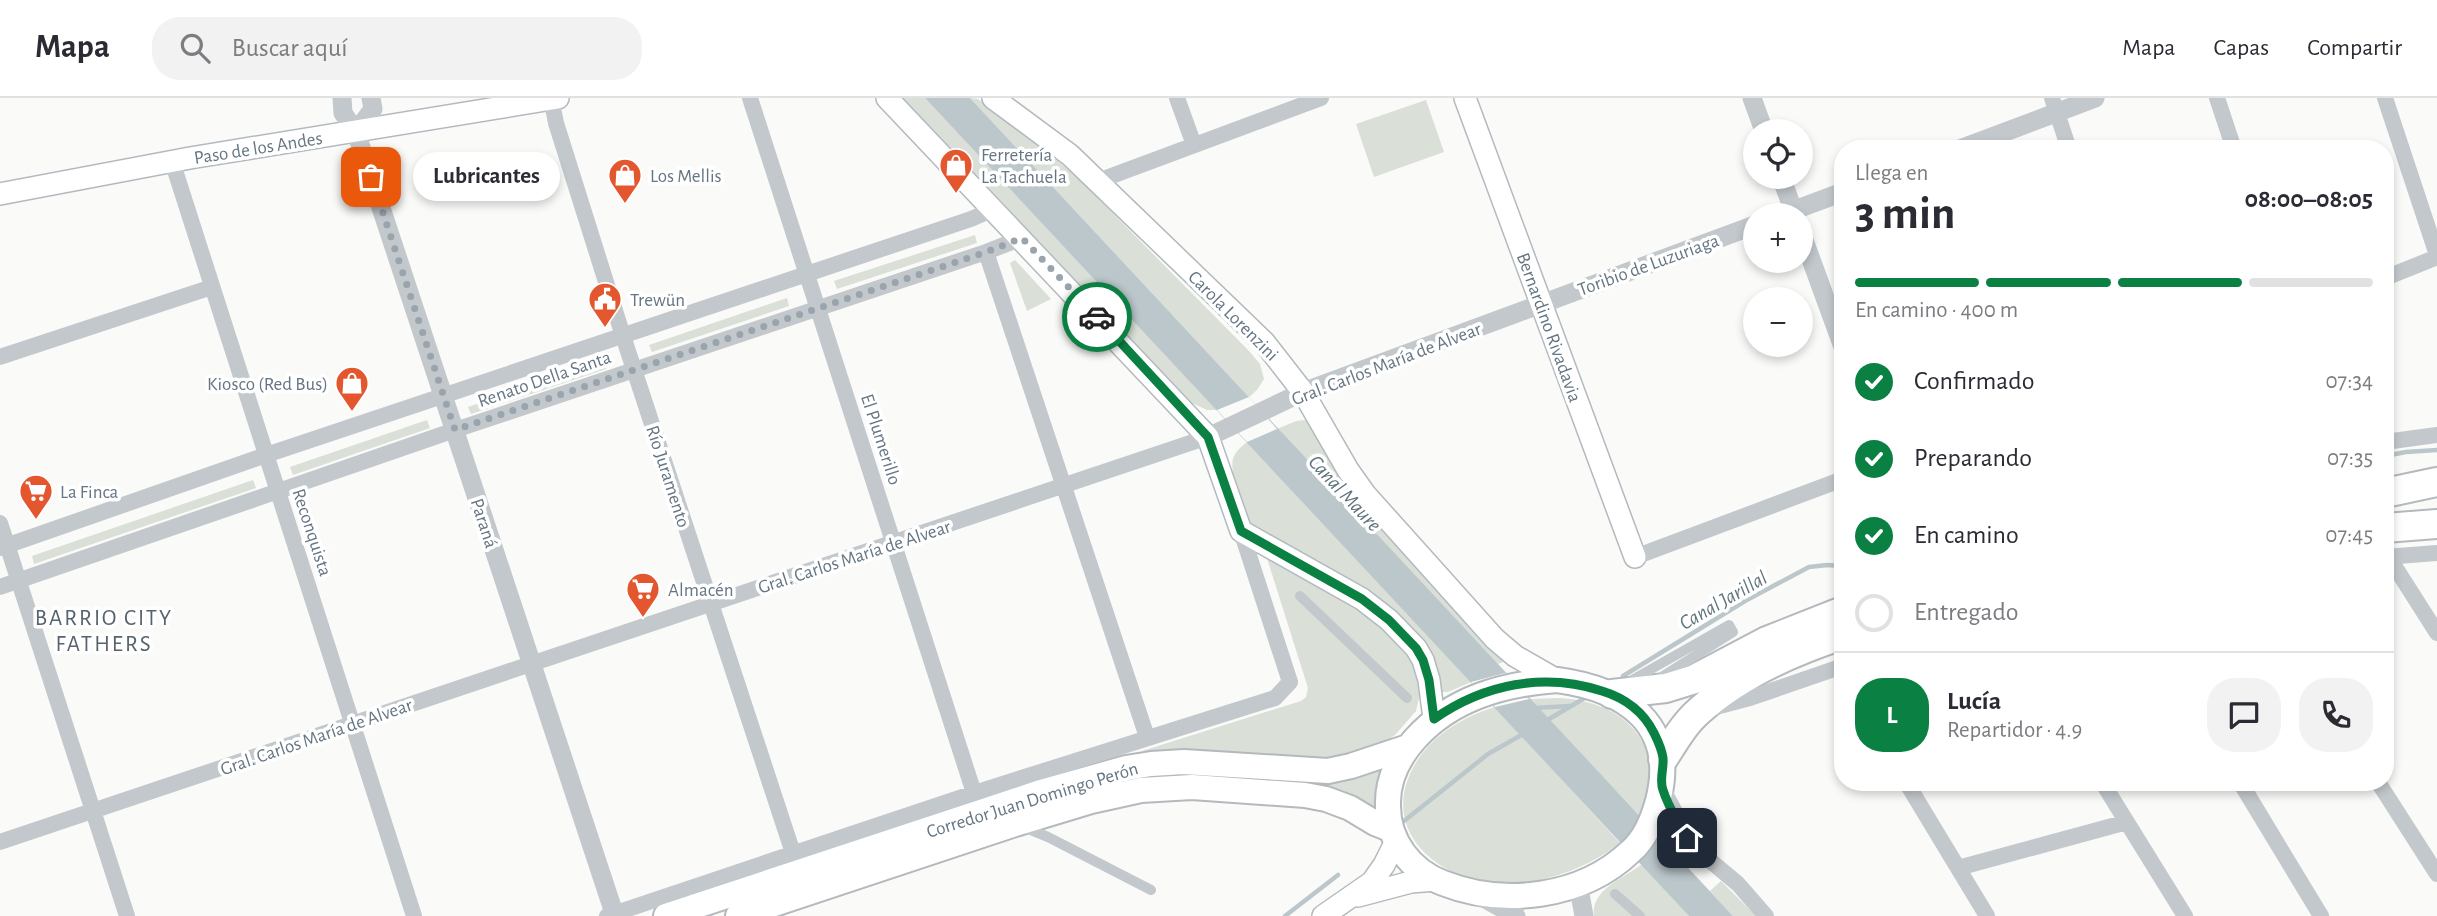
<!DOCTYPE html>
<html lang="es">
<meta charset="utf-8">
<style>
:root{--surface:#fff;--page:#f2f2f3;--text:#2b2b33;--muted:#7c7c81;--line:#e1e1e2;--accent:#0b8043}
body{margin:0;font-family:"Alegreya Sans",sans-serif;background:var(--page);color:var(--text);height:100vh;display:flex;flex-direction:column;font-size:26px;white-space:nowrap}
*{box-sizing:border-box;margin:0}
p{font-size:23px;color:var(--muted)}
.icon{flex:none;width:38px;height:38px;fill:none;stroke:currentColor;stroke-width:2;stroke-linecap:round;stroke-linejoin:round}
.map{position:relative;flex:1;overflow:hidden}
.sheet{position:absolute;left:1834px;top:42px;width:560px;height:651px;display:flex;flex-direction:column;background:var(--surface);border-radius:28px;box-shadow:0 4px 10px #0003}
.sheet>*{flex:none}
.fabs{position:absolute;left:1743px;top:21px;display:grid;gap:14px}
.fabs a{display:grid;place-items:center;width:70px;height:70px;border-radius:50%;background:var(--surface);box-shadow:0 4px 10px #0003;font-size:35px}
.pin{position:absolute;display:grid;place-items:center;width:60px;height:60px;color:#fff;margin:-30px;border-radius:14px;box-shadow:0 4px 10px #0006}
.courier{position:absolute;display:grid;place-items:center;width:70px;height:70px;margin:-35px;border:5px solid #0b8043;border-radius:50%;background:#fff;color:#222;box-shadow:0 2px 9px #0007}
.bubble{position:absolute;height:49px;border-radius:24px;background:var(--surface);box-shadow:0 4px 10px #0003;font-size:23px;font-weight:700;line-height:49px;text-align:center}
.headline em{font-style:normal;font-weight:700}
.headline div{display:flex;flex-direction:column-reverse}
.headline{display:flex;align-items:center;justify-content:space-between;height:119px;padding:0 21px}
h1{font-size:46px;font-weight:700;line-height:52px}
.bar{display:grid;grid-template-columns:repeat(4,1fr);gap:10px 7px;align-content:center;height:84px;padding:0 21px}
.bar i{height:9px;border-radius:5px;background:var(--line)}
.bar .active{background:var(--accent)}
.bar p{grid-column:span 4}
.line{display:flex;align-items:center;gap:18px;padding:0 21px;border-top:2px solid var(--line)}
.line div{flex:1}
.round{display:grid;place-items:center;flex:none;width:74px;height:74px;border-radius:28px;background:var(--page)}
ol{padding:0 21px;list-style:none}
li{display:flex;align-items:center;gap:21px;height:77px}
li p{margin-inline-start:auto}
li .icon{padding:7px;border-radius:50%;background:var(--accent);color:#fff;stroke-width:4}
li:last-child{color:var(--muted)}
li i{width:38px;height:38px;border:4px solid var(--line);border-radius:50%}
header{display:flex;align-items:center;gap:42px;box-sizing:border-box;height:98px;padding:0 35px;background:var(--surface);border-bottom:2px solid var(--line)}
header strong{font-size:33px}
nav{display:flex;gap:38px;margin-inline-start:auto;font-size:24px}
.search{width:490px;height:63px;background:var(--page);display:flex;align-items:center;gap:18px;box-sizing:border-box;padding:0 24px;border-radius:28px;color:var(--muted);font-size:26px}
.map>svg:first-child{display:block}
.green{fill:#dadfd7}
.water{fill:#bbc7cb}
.pier{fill:#fafaf8}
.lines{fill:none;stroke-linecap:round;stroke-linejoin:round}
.stream{stroke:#bbc7cb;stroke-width:4.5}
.secondary-casing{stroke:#b3babf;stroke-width:24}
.trunk-casing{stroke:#b4b9bd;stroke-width:28}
.motorway-casing{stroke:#b4b9bd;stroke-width:32}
.pedestrian{stroke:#c3c8cc;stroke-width:10}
.minor{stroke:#c3c8cc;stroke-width:16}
.tertiary{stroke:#c3c8cc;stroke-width:19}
.secondary{stroke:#fff;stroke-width:21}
.trunk{stroke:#fff;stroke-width:24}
.motorway{stroke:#fff;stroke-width:28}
.done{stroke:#99a4ac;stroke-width:7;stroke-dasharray:0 12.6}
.route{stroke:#0b8043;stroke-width:9}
.labels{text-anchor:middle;stroke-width:7;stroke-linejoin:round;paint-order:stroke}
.street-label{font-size:19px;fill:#657683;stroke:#fff}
.poi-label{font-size:19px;fill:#657683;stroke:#fff;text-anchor:start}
.water-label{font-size:21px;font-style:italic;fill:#60757c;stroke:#fff}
.quarter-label{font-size:23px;letter-spacing:2px;fill:#57646e;stroke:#fff}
</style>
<header>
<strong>Mapa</strong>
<div class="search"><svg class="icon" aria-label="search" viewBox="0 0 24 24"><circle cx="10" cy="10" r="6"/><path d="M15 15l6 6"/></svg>Buscar aquí</div>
<nav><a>Mapa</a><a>Capas</a><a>Compartir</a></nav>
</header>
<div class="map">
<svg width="2437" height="818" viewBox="0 0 2437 818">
<rect width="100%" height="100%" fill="#fafaf8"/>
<!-- green -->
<path class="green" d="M901 0H925L1217 312H1207L1192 305 992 99Z
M970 0 978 1 1020 31 1079 81 1249 253 1260 266 1264 281 1257 292 1249 299Z
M1426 2 1444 54 1374 79 1356 26Z
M975 137 977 145 837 191 834 183Z
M1015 162 1051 201 1027 213 1010 165Z
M787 200 789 208 652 254 649 247Z
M603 263 606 271 471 316 468 309Z
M427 322 430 330 293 377 290 369Z
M1305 322 1310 325 1504 561 1503 564 1498 566 1277 331 1296 323Z
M1247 344 1471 584 1448 594H1441L1432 563 1253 430C1244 416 1229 377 1233 361 1235 354 1241 349 1247 344Z
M253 382 256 390 34 466 32 458Z
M1266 457 1383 527 1415 566 1421 592 1416 613 1395 637 1382 646 1330 664 1142 653 1301 603 1306 599 1308 590Z
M1560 600C1612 603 1654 631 1652 688 1652 697 1645 709 1641 719L1529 601Z
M1495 609 1620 745C1589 769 1547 785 1507 786 1439 786 1374 731 1417 663 1434 636 1465 618 1495 609Z
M1382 671 1376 694 1374 716 1276 685 1277 678 1353 679Z
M1642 766 1689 818H1594C1591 791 1623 781 1642 766Z
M1721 783 1756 818H1733L1710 793Z"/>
<!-- water -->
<path class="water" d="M925 0H970L1733 818H1689Z"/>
<!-- pier -->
<path class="pier" d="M1249 299 1277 331 1247 344 1217 312Z
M1505 575 1529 601 1495 609 1471 584Z"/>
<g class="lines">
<!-- stream -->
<path class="stream" d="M2385 358 2406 354 2437 352
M1623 578 1745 503 1809 469 1827 467 1843 468
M1533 610 1570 608
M1544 624 1583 601
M1404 723 1488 656 1525 635
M1285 818 1338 777"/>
<defs>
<path id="secondary" d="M887 0 1208 339 1241 433 1362 501 1389 522 1416 550 1423 562 1429 582 1434 621
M993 0 1070 57 1264 244 1303 294 1348 372 1365 396 1495 541 1515 558 1557 582
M1465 0 1635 459
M0 96 190 60 558 0
M1358 798 1411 784 1436 782
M1323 818 1372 784 1384 767 1396 743"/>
<path id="trunk" d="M1557 582C1625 591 1678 626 1658 703 1653 721 1646 740 1631 753 1582 800 1504 809 1443 785 1411 773 1388 743 1388 708 1387 683 1398 660 1415 641 1452 600 1503 586 1557 582Z
M666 818 1041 694 1126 670 1151 666 1184 664 1328 673 1351 668 1408 649
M738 818 1015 726 1091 703 1141 692 1192 689 1305 697 1326 701 1350 710 1375 725 1390 731"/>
<path id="motorway" d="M2385 395 2437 384
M2385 430 2437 426
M1612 596 1666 590 1695 581 1767 543 1843 513
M1663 661C1674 644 1684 626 1699 613 1738 578 1793 553 1843 537"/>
</defs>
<!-- secondary casing -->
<use href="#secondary" class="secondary-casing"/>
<!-- trunk casing -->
<use href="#trunk" class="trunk-casing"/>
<!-- motorway casing -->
<use href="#motorway" class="motorway-casing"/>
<!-- pedestrian -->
<path class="pedestrian" d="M1300 498 1407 600
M1635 588 1632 582 1729 527 1733 534 1660 580
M1021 728 1048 739 1151 792
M1615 796 1640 818"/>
<!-- minor -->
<path class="minor" d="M551 0 556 25 623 238 793 755
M750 0 974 695
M1177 0 1194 47
M2052 0 2069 51
M2217 0 2234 51
M2385 0 2437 157
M172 63 414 818
M1098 83 1321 0
M986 154 1147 639
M2385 180 2437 159
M0 259 212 189
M2385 344 2437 337
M0 425 127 818
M0 450 266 357 971 121 994 111
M2388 458 2437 535
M1635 459 1843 381
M2385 459 2437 455
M0 489 455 332 986 154 1022 140
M1712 610 1750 600 1843 568
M1906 684 1987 818
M2102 684 2185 818
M2240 684 2321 818
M2378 684 2437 776
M1662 690 1695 750 1738 786 1766 818
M0 744 1208 339
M1958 770 2127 724
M607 818 974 695 1275 600 1290 584 1241 433"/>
<!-- tertiary -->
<path class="tertiary" d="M342 0 343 15 356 34 615 818
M1752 0 1764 33
M356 34 373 11 371 0
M1960 51 2095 0
M1781 79 1795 117
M1781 117 1843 94
M1801 134 1843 249
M1208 339 1303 294 1755 127
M1578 785 1584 818
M1480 798 1516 818"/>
<!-- secondary -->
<use href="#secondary" class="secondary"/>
<!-- trunk -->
<use href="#trunk" class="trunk"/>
<!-- motorway -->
<use href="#motorway" class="motorway"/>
</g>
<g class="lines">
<!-- done -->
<path class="done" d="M371 79 455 332 986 154 1022 140 1097 219"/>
<!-- route -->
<path class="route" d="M1097 219 1208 339 1241 433 1362 501 1389 522 1416 550 1423 562 1429 582 1434 621C1484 586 1544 574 1602 593 1625 600 1643 613 1654 635 1658 643 1662 652 1663 660 1664 671 1659 682 1663 692 1668 709 1679 725 1687 740"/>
</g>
<!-- icons -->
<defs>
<symbol id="shop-pin" viewBox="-11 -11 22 30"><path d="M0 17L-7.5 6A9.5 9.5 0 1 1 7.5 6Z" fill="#e4572e" stroke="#fff"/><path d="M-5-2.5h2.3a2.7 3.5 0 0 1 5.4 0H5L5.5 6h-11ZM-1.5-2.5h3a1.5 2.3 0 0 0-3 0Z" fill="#fff"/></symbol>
<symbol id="civic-pin" viewBox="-11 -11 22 30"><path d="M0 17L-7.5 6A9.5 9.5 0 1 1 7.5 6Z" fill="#e4572e" stroke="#fff"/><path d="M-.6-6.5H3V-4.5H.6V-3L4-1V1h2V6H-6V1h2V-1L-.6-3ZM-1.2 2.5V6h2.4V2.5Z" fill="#fff"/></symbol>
<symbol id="supermarket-pin" viewBox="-11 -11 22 30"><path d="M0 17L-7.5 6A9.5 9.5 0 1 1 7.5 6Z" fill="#e4572e" stroke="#fff"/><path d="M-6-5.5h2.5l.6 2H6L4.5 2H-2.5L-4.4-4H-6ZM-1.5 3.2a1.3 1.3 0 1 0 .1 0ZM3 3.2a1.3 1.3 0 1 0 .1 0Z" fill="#fff"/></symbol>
</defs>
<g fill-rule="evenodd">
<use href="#shop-pin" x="937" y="48" width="38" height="52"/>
<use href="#shop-pin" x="606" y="58" width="38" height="52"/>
<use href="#civic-pin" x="586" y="182" width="38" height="52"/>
<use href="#shop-pin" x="333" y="266" width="38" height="52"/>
<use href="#supermarket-pin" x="17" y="374" width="38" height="52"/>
<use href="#supermarket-pin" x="624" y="472" width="38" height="52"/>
</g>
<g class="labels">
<!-- street labels -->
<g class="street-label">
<text transform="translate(258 49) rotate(-9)" y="7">Paso de los Andes</text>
<text transform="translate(1648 166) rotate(-20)" y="7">Toribio de Luzuriaga</text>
<text transform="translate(1234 217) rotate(45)" y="7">Carola Lorenzini</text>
<text transform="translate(1550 229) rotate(70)" y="7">Bernardino Rivadavia</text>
<text transform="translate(1386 265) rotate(-21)" y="7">Gral. Carlos María de Alvear</text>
<text transform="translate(544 280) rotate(-19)" y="7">Renato Della Santa</text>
<text transform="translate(882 341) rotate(72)" y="7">El Plumerillo</text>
<text transform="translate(669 378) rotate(72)" y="7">Río Juramento</text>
<text transform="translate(485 425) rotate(72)" y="7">Paraná</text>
<text transform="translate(313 434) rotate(72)" y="7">Reconquista</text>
<text transform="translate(854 458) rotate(-18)" y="7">Gral. Carlos María de Alvear</text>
<text transform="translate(316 638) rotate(-19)" y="7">Gral. Carlos María de Alvear</text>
<text transform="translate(1032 701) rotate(-17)" y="7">Corredor Juan Domingo Perón</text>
</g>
<!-- poi labels -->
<g class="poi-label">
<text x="981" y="63">Ferretería<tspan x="981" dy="22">La Tachuela</tspan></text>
<text x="650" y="84">Los Mellis</text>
<text x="630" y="208">Trewün</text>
<text x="328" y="292" text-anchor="end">Kiosco (Red Bus)</text>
<text x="60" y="400">La Finca</text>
<text x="668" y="498">Almacén</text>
</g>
<!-- water labels -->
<g class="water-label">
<text transform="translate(1345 395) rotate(47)" y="7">Canal Maure</text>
<text transform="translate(1723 502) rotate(-30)" y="7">Canal Jarillal</text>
</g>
<!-- quarter labels -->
<g class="quarter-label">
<text x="104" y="527">BARRIO CITY<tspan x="104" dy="26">FATHERS</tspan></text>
</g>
</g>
</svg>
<div class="fabs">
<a><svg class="icon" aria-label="locate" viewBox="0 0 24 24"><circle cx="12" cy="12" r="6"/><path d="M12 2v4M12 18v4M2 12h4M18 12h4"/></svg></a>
<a>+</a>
<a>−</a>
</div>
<div class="pin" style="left:371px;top:79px;background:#ea580c"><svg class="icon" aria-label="bag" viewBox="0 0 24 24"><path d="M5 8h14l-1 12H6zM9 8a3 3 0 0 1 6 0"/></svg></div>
<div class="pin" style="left:1687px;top:740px;background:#1f2937"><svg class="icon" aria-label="home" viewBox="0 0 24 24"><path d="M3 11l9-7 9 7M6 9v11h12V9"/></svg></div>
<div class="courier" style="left:1097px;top:219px"><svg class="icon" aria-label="car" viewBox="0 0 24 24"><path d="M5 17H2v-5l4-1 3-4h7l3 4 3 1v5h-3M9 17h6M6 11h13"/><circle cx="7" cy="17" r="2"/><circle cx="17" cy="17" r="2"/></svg></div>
<div class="bubble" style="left:413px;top:54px;width:147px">Lubricantes</div>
<section class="sheet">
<div class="headline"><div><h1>3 min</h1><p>Llega en</p></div><em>08:00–08:05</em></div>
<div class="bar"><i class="active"></i><i class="active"></i><i class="active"></i><i></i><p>En camino · 400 m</p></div>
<ol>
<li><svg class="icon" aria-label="check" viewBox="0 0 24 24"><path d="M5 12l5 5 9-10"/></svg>Confirmado<p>07:34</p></li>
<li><svg class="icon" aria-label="check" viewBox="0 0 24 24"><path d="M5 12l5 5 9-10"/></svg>Preparando<p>07:35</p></li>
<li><svg class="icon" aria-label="check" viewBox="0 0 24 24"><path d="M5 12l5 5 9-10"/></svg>En camino<p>07:45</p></li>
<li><i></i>Entregado</li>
</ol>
<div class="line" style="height:126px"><b class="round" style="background:var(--accent);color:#fff">L</b><div><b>Lucía</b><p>Repartidor · 4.9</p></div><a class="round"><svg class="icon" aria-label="chat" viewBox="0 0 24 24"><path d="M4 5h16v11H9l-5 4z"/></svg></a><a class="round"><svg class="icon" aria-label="phone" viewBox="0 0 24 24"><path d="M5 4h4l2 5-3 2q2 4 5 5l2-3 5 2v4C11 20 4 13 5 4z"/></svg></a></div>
</section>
</div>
